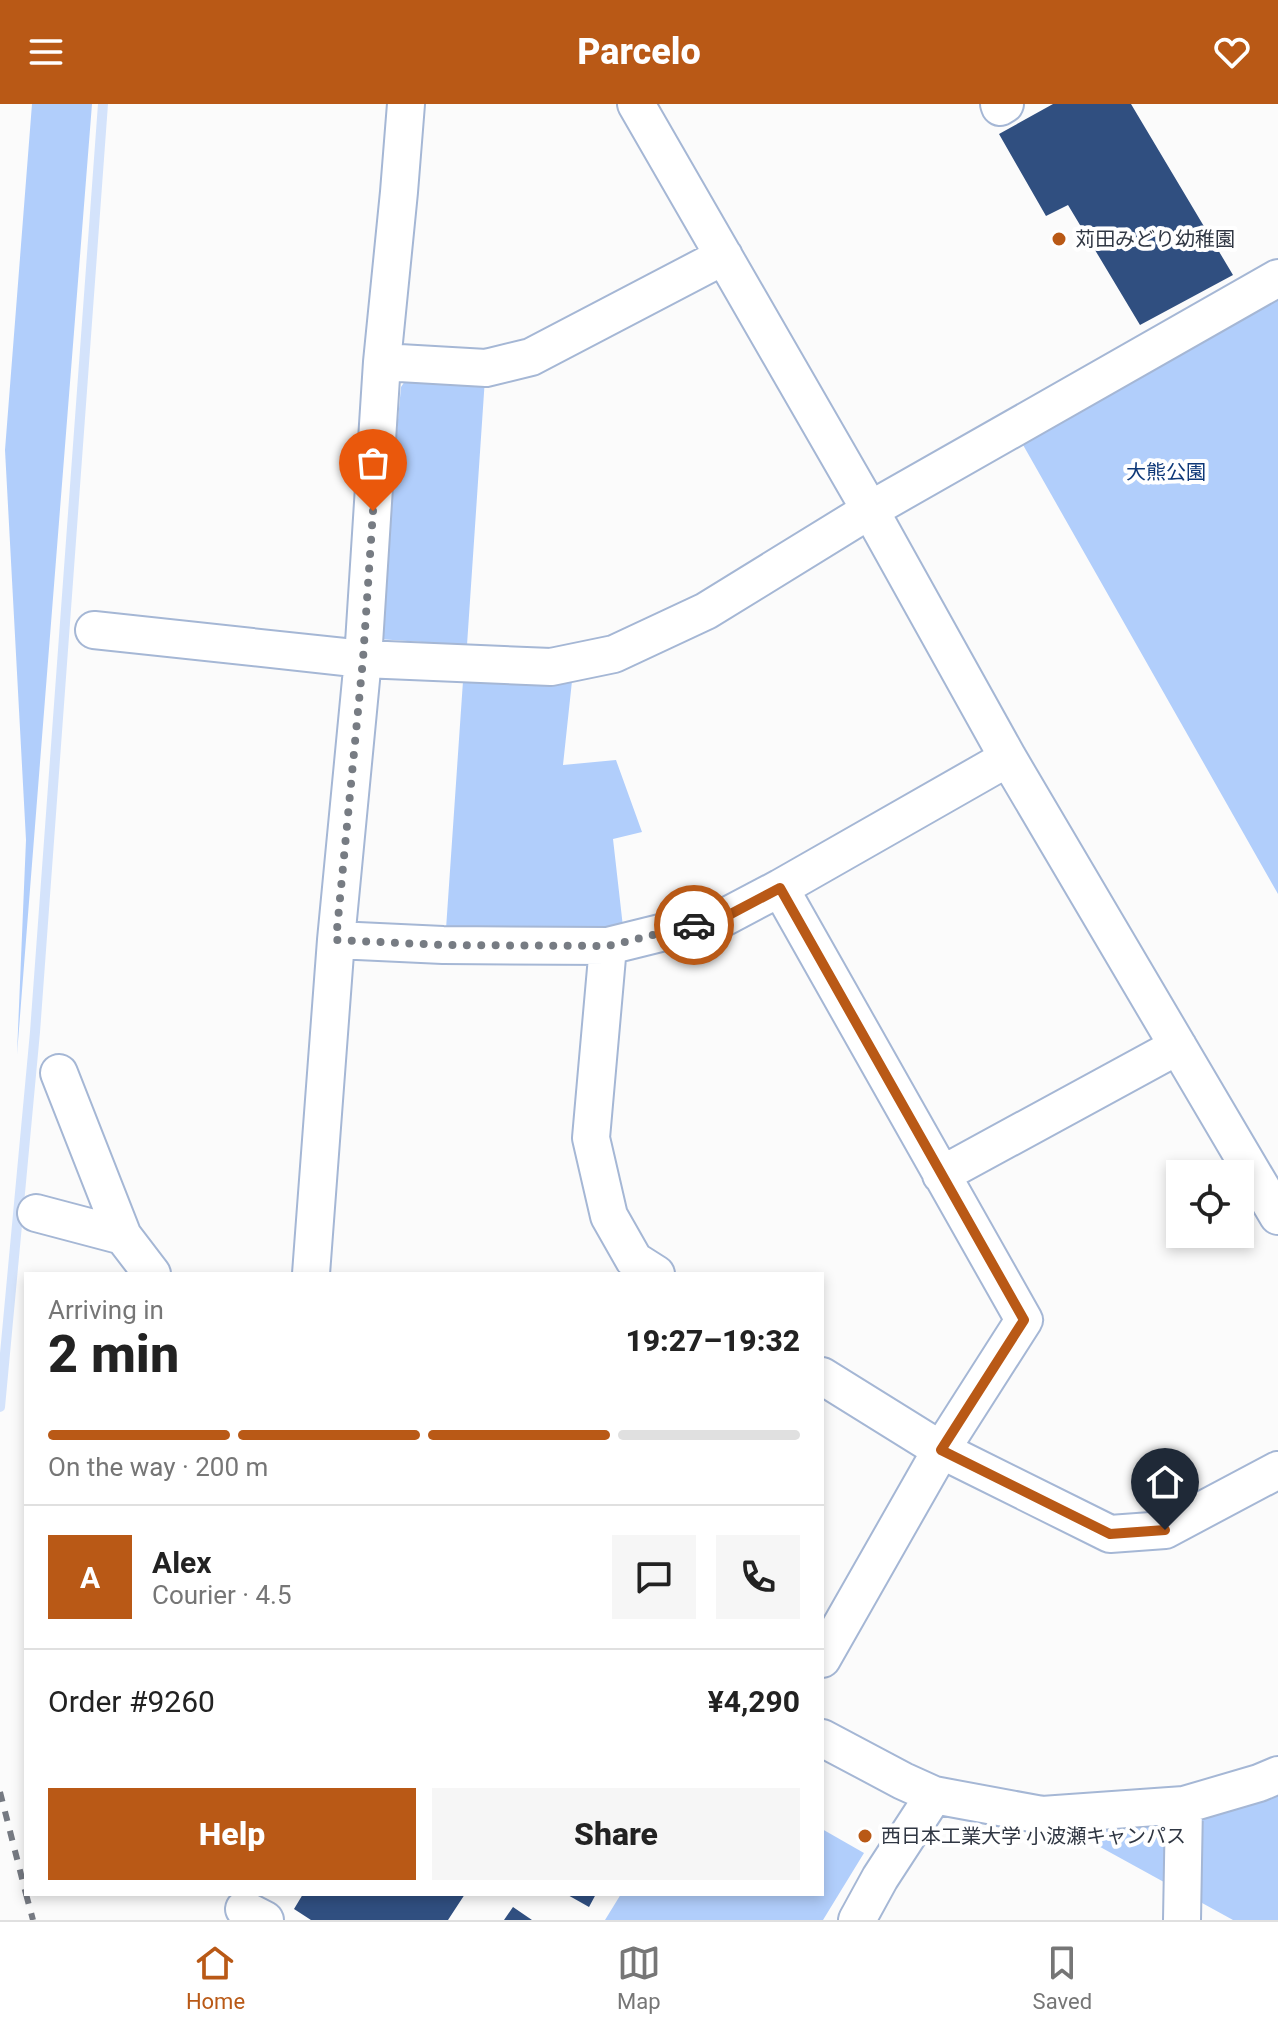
<!DOCTYPE html>
<meta charset="utf-8">
<style>
:root{--surface:#fff;--page:#f6f6f6;--text:#222;--muted:#767676;--line:#e0e0e0;--accent:#b95916}
body{margin:0;font-family:Roboto,"Noto Sans JP",sans-serif;background:var(--page);color:var(--text);height:100vh;display:flex;flex-direction:column;font-size:30px;white-space:nowrap}
*{box-sizing:border-box;margin:0}
p{font-size:26px;color:var(--muted)}
.icon{flex:none;width:44px;height:44px;fill:none;stroke:currentColor;stroke-width:2;stroke-linecap:round;stroke-linejoin:round}
.map{position:relative;flex:1;overflow:hidden}
.drawer{position:absolute;left:24px;top:1168px;width:800px;height:624px;display:flex;flex-direction:column;background:var(--surface);border-radius:0px;box-shadow:0 4px 12px #0003}
.drawer>*{flex:none}
.buttons{position:absolute;left:1166px;top:1056px;display:grid;gap:16px}
.buttons a{display:grid;place-items:center;width:88px;height:88px;border-radius:0px;background:var(--surface);box-shadow:0 4px 12px #0003;font-size:40px}
.pin{position:absolute;display:grid;place-items:center;width:68px;height:68px;color:#fff;margin:-82px -34px;border-radius:50% 50% 50% 0;rotate:-45deg;box-shadow:0 0 8px #0007}
.pin .icon{rotate:45deg}
.courier{position:absolute;display:grid;place-items:center;width:80px;height:80px;margin:-40px;border:6px solid #b95916;border-radius:50%;background:#fff;color:#222;box-shadow:0 2px 10px #0007}
.headline em{font-style:normal;font-weight:800}
.headline div{display:flex;flex-direction:column-reverse}
.headline{display:flex;align-items:center;justify-content:space-between;height:136px;padding:0 24px}
h1{font-size:52px;font-weight:800;line-height:60px}
.bar{display:grid;grid-template-columns:repeat(4,1fr);gap:12px 8px;align-content:center;height:96px;padding:0 24px}
.bar i{height:10px;border-radius:6px;background:var(--line)}
.bar .current{background:var(--accent)}
.bar p{grid-column:span 4}
.line{display:flex;align-items:center;gap:20px;padding:0 24px;border-top:2px solid var(--line)}
.line div{flex:1}
.round{display:grid;place-items:center;flex:none;width:84px;height:84px;border-radius:0px;background:var(--page)}
.action{display:flex;gap:16px;margin-top:auto;padding:16px 24px}
.action a{flex:1;height:92px;border-radius:0px;background:var(--accent);color:#fff;font-size:32px;font-weight:800;line-height:92px;text-align:center}
.action a+a{background:var(--page);color:var(--text)}
header{display:flex;justify-content:space-between;align-items:center;height:104px;padding:0 24px;background:var(--accent);color:#fff;font-size:36px;font-weight:800}
.tabs{display:flex;justify-content:space-around;align-items:center;height:112px;border-top:2px solid var(--line);background:var(--surface);font-size:22px;color:var(--muted)}
.tabs a{display:grid;justify-items:center;gap:4px}
.tabs .current{color:var(--accent)}
.map>svg:first-child{display:block}
.green{fill:#b1cefb}
.lines{fill:none;stroke-linecap:round;stroke-linejoin:round}
.stream{stroke:#d4e3fb;stroke-width:10}
.building{fill:#304f80}
.minor-casing{stroke:#a5b7d5;stroke-width:40}
.minor{stroke:#fff;stroke-width:36}
.rail{stroke:#767a82;stroke-width:6;stroke-dasharray:10 10;stroke-linecap:butt}
.done{stroke:#777c83;stroke-width:8;stroke-dasharray:0 14.4}
.route{stroke:#b95916;stroke-width:10}
.poi-dot{fill:#b95916;stroke:#fff;stroke-width:3}
.labels{text-anchor:middle;stroke-width:8;stroke-linejoin:round;paint-order:stroke}
.poi-label{font-size:20px;fill:#303743;stroke:#fff;text-anchor:start}
.park-label{font-size:20px;fill:#0e3878;stroke:#fff}
</style>
<header><svg class="icon" aria-label="menu" viewBox="0 0 24 24"><path d="M4 6h16M4 12h16M4 18h16"/></svg>Parcelo<svg class="icon" aria-label="heart" viewBox="0 0 24 24"><path d="M12 20l-8-8c-3-5 5-10 8-4 3-6 11-1 8 4z"/></svg></header>
<div class="map">
<svg width="1278" height="1816" viewBox="0 0 1278 1816">
<rect width="100%" height="100%" fill="#fbfbfb"/>
<!-- green -->
<path class="green" d="M32 0H92L17 950 26 736 5 346Z
M1278 174V790L1014 325Z
M409 271 485 274 467 541 378 535 401 283Z
M463 577H572L563 661 616 656 642 728 613 735 623 823 446 825Z
M1278 1668V1816H1233L1042 1711Z
M822 1725 864 1749 823 1816H605L621 1790H822Z"/>
<g class="lines">
<!-- stream -->
<path class="stream" d="M0 1303 35 928 103 0"/>
</g>
<!-- building -->
<path class="building" d="M1053 0H1131L1233 171 1140 221 1068 101 1046 112 999 30Z
M303 1790H465L448 1816H311L294 1805Z
M566 1790H596L589 1803Z
M513 1803 532 1816H504Z"/>
<g class="lines">
<defs>
<path id="minor" d="M636 0 870 406 1008 654 1278 1112
M999 0 1000 3 1005 0
M382 258 486 264 531 253 724 152
M94 526 363 555 551 563 614 550 706 507 870 406 1278 174
M780 784 1024 1216 941 1346 822 1555
M336 836 443 841 608 842 725 813 780 784 1008 654
M608 842 591 1034 609 1112 634 1156 656 1170
M59 969 123 1132 152 1170
M941 1071 1178 942
M36 1109 123 1132
M311 1170 336 836 363 555 382 258 399 88 406 0
M822 1272 941 1346 1110 1430 1165 1426 1278 1366
M822 1634 903 1677 934 1691 1042 1711 1184 1701 1259 1679 1278 1671
M244 1805 265 1816
M857 1816 880 1774 934 1691
M1182 1816 1184 1701"/>
</defs>
<!-- minor casing -->
<use href="#minor" class="minor-casing"/>
<!-- minor -->
<use href="#minor" class="minor"/>
<!-- rail -->
<path class="rail" d="M0 1688 26 1790
M26 1790 33 1816"/>
</g>
<g class="lines">
<!-- done -->
<path class="done" d="M373 407 363 555 336 836 443 841 608 842 694 821"/>
<!-- route -->
<path class="route" d="M694 821 725 813 780 784 1024 1216 941 1346 1110 1430 1165 1426"/>
</g>
<!-- markers -->
<g class="poi-dot">
<circle cx="1059" cy="135" r="8"/>
<circle cx="865" cy="1732" r="8"/>
</g>
<g class="labels">
<!-- poi labels -->
<g class="poi-label">
<text x="1075" y="142">苅田みどり幼稚園</text>
<text x="881" y="1739">西日本工業大学 小波瀬キャンパス</text>
</g>
<!-- park labels -->
<g class="park-label">
<text x="1166" y="375">大熊公園</text>
</g>
</g>
</svg>
<div class="buttons">
<a><svg class="icon" aria-label="locate" viewBox="0 0 24 24"><circle cx="12" cy="12" r="6"/><path d="M12 2v4M12 18v4M2 12h4M18 12h4"/></svg></a>
</div>
<div class="pin" style="left:373px;top:407px;background:#ea580c"><svg class="icon" aria-label="bag" viewBox="0 0 24 24"><path d="M5 8h14l-1 12H6zM9 8a3 3 0 0 1 6 0"/></svg></div>
<div class="pin" style="left:1165px;top:1426px;background:#1f2937"><svg class="icon" aria-label="home" viewBox="0 0 24 24"><path d="M3 11l9-7 9 7M6 9v11h12V9"/></svg></div>
<div class="courier" style="left:694px;top:821px"><svg class="icon" aria-label="car" viewBox="0 0 24 24"><path d="M5 17H2v-5l4-1 3-4h7l3 4 3 1v5h-3M9 17h6M6 11h13"/><circle cx="7" cy="17" r="2"/><circle cx="17" cy="17" r="2"/></svg></div>
<section class="drawer">
<div class="headline"><div><h1>2 min</h1><p>Arriving in</p></div><em>19:27–19:32</em></div>
<div class="bar"><i class="current"></i><i class="current"></i><i class="current"></i><i></i><p>On the way · 200 m</p></div>
<div class="line" style="height:144px"><b class="round" style="background:var(--accent);color:#fff">A</b><div><b>Alex</b><p>Courier · 4.5</p></div><a class="round"><svg class="icon" aria-label="chat" viewBox="0 0 24 24"><path d="M4 5h16v11H9l-5 4z"/></svg></a><a class="round"><svg class="icon" aria-label="phone" viewBox="0 0 24 24"><path d="M5 4h4l2 5-3 2q2 4 5 5l2-3 5 2v4C11 20 4 13 5 4z"/></svg></a></div>
<div class="line" style="height:104px"><div>Order #9260</div><b>¥4,290</b></div>
<div class="action"><a>Help</a><a>Share</a></div>
</section>
</div>
<nav class="tabs">
<a class="current"><svg class="icon" aria-label="home" viewBox="0 0 24 24"><path d="M3 11l9-7 9 7M6 9v11h12V9"/></svg>Home</a>
<a><svg class="icon" aria-label="map" viewBox="0 0 24 24"><path d="M3 6l6-2 6 2 6-2v14l-6 2-6-2-6 2zM9 4v14M15 6v14"/></svg>Map</a>
<a><svg class="icon" aria-label="saved" viewBox="0 0 24 24"><path d="M7 4h10v16l-5-4-5 4z"/></svg>Saved</a>
</nav>
